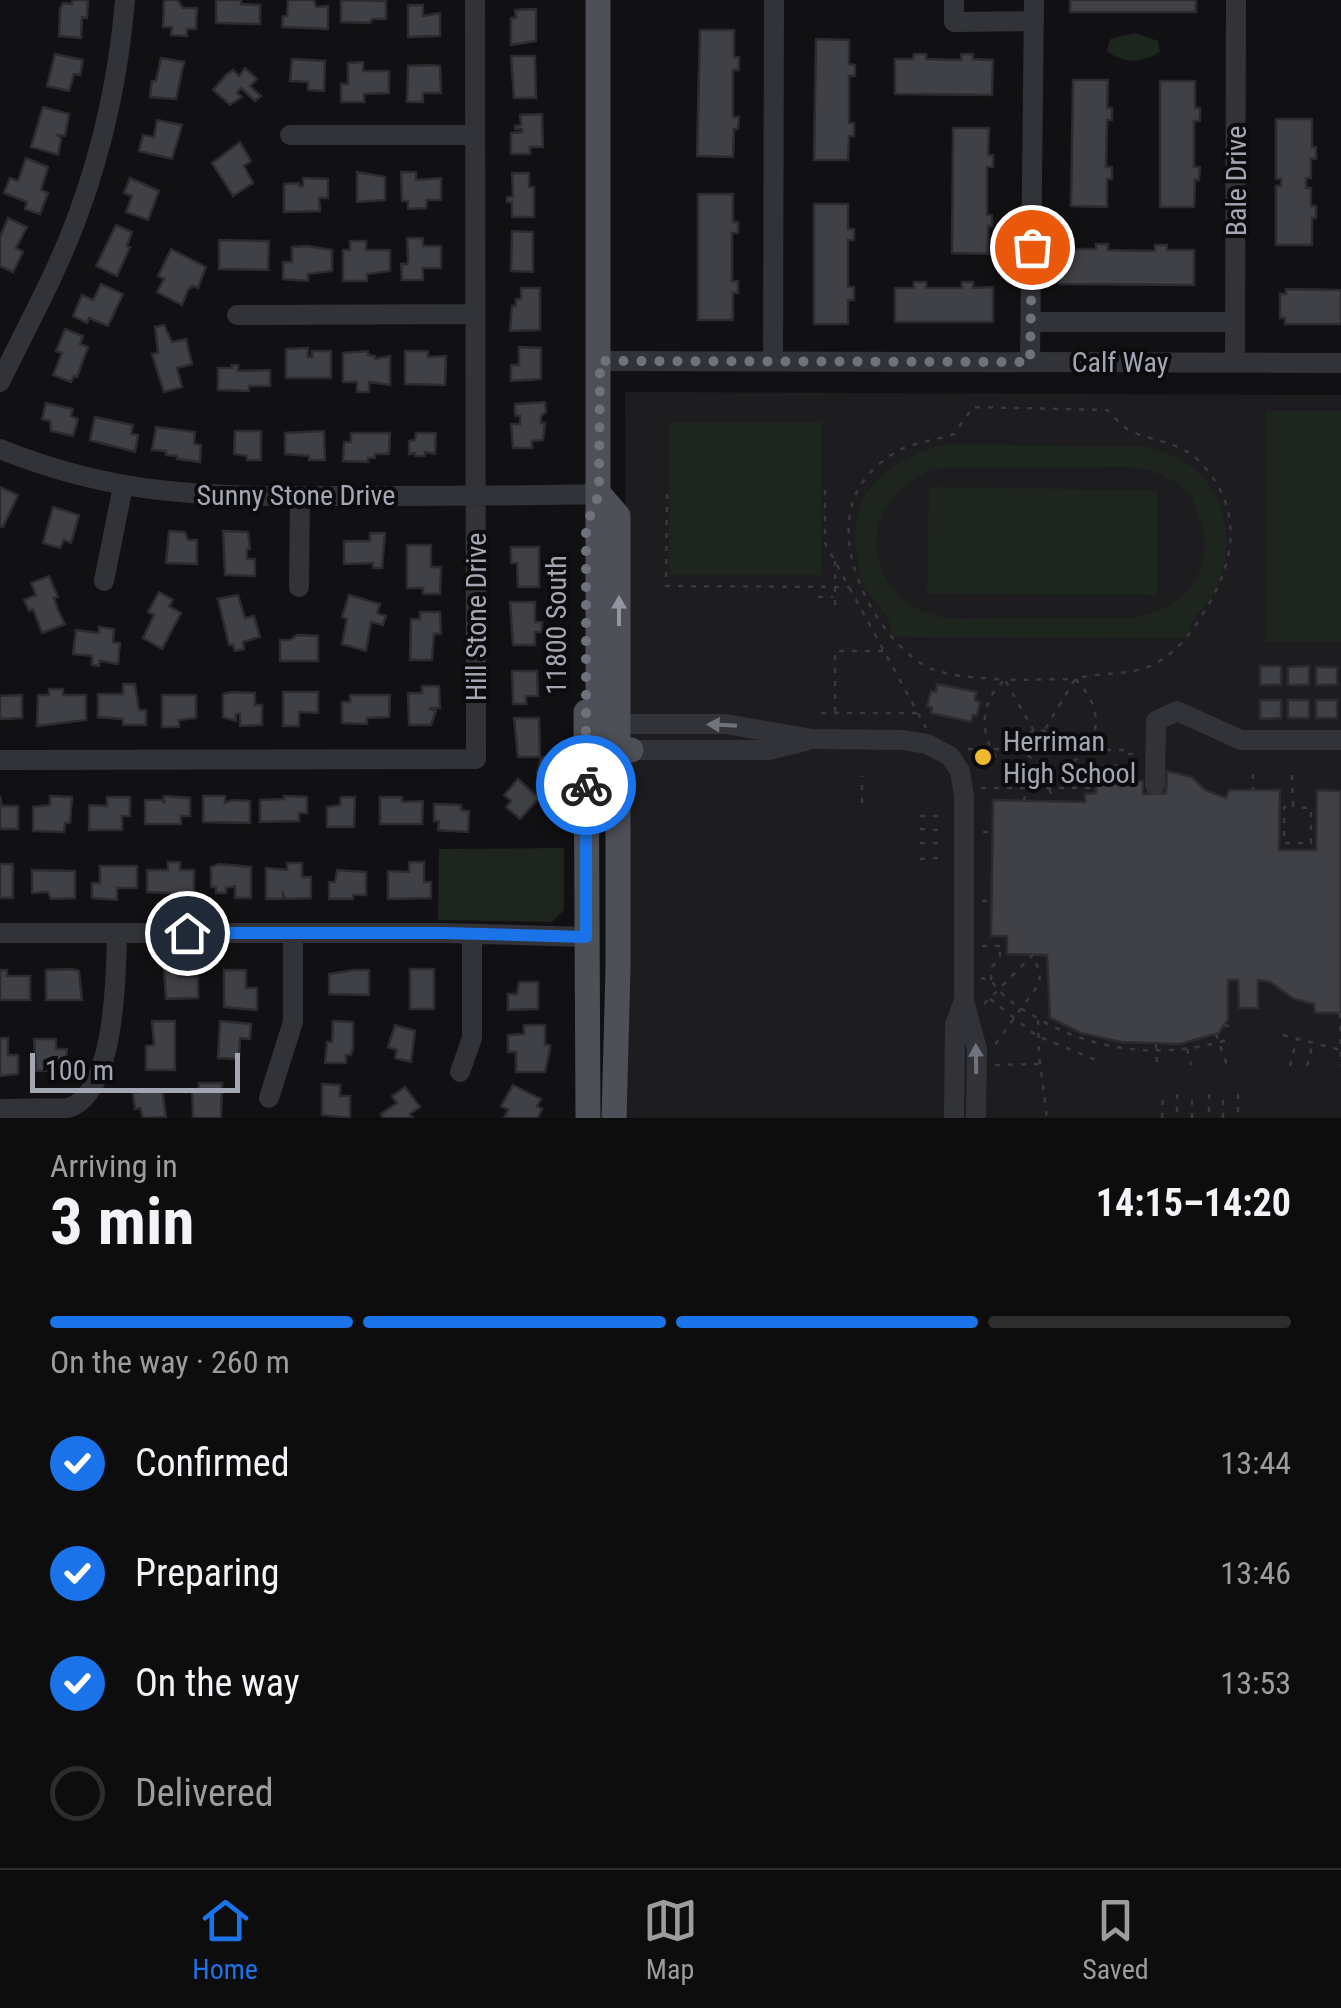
<!DOCTYPE html>
<meta charset="utf-8">
<style>
:root{--surface:#0d0d0e;--page:#161617;--text:#f1f3f6;--muted:#9a9c9e;--line:#2d2d2e;--accent:#1a73e8}
body{margin:0;font-family:"Roboto Condensed",sans-serif;background:var(--page);color:var(--text);height:100vh;display:flex;flex-direction:column;font-size:38px;white-space:nowrap}
*{box-sizing:border-box;margin:0}
p{font-size:32px;color:var(--muted)}
.icon{flex:none;width:55px;height:55px;fill:none;stroke:currentColor;stroke-width:2;stroke-linecap:round;stroke-linejoin:round}
.map{position:relative;height:1118px;overflow:hidden}
.drawer{display:flex;flex-direction:column;background:var(--surface);flex:1}
.drawer>*{flex:none}
.scale{position:absolute;left:30px;bottom:25px;width:210px;box-sizing:border-box;padding-left:10px;border:5px solid #a3a7b3;border-top:0;font-size:28px;line-height:35px;white-space:nowrap;color:#a3a7b3;-webkit-text-stroke:8px #0c0c0e;paint-order:stroke}
.pin{position:absolute;display:grid;place-items:center;width:85px;height:85px;color:#fff;margin:-42px;border:5px solid #fff;border-radius:50%;box-shadow:0 2px 10px #0007}
.courier{position:absolute;display:grid;place-items:center;width:100px;height:100px;margin:-50px;border:8px solid #1a73e8;border-radius:50%;background:#fff;color:#222;box-shadow:0 2px 12px #0007}
.overview em{font-style:normal;font-weight:700}
.overview div{display:flex;flex-direction:column-reverse}
.overview{display:flex;align-items:center;justify-content:space-between;height:170px;padding:0 50px}
h1{font-size:65px;font-weight:700;line-height:75px}
.bar{display:grid;grid-template-columns:repeat(4,1fr);gap:15px 10px;align-content:center;height:120px;padding:0 50px}
.bar i{height:12px;border-radius:8px;background:var(--line)}
.bar .active{background:var(--accent)}
.bar p{grid-column:span 4}
ol{padding:0 50px;list-style:none}
li{display:flex;align-items:center;gap:30px;height:110px}
li p{margin-inline-start:auto}
li .icon{padding:10px;border-radius:50%;background:var(--accent);color:#fff;stroke-width:4}
li:last-child{color:var(--muted)}
li i{width:55px;height:55px;border:5px solid var(--line);border-radius:50%}
.dock{display:flex;justify-content:space-around;align-items:center;height:140px;border-top:2px solid var(--line);background:var(--surface);font-size:28px;color:var(--muted)}
.dock a{display:grid;justify-items:center;gap:5px}
.dock .active{color:var(--accent)}
.map>svg:first-child{display:block}
.built{fill:#1d1d20}
.green{fill:#1e251f;fill-rule:evenodd}
.building{fill:#404146;stroke:#2c2b2f;stroke-width:2.5}
.lines{fill:none;stroke-linecap:round;stroke-linejoin:round}
.path{stroke:#383a3f;stroke-width:2.5;stroke-dasharray:5 8;stroke-linecap:butt}
.minor{stroke:#323338;stroke-width:20}
.major{stroke:#4e5057;stroke-width:25}
.oneway{fill:#9296a1}
.oneway2{fill:#70737c}
.done{stroke:#70727b;stroke-width:10;stroke-dasharray:0 18}
.route{stroke:#1a73e8;stroke-width:12}
.poi-dot{fill:#eeb92e;stroke:#0c0c0e;stroke-width:4}
.labels{text-anchor:middle;stroke-width:8;stroke-linejoin:round;paint-order:stroke}
.street-label{font-size:28px;fill:#a3a7b3;stroke:#0c0c0e}
.poi-label{font-size:28px;fill:#a3a7b3;stroke:#0c0c0e;text-anchor:start}
</style>
<div class="map">
<svg width="1341" height="1118" viewBox="0 0 1341 1118">
<rect width="100%" height="100%" fill="#111113"/>
<!-- built -->
<path class="built" d="M625 392 1341 395V1118H626Z"/>
<!-- green -->
<path class="green" d="M1135 33 1158 41 1160 52C1142 63 1124 64 1107 51L1110 39Z
M1266 411H1341V642H1266Z
M669 422H821V575H669Z
M945 444 1150 447C1160 451 1171 454 1180 459 1227 485 1238 546 1215 591 1205 612 1192 612 1188 638L892 637C891 608 873 606 863 584 860 577 859 567 858 560 843 494 887 461 945 444ZM1134 467C1154 471 1176 478 1190 495 1194 501 1196 510 1199 517 1219 568 1184 611 1132 618 1089 618 1045 618 1002 618 977 618 949 622 926 613 895 601 872 567 877 534 881 501 905 482 934 468Z
M929 487 1157 490V595L927 594Z
M564 848V910L552 922 438 920 439 849Z"/>
<!-- building -->
<path class="building" d="M72 0H88L87 18 82 17 81 38 59 36 60 9 63 3 72 4Z
M164 0H178L183 8H197L196 29H187V36L171 35 172 27H163Z
M216 0H241V4L260 5V24L216 23Z
M288 0H314L316 7 328 6V29L282 27 283 16H287Z
M341 0 386 1V19H372L370 23 341 22Z
M1070 0H1196V12H1070Z
M408 5H423V16L440 13V36L408 37Z
M536 9V41L511 45V18H516L515 10Z
M700 30H734V57H739V70H733V117H739L738 129H734L733 157 697 156Z
M816 39 849 40V64L855 65V76H849V123H854V136H849L848 160H814Z
M55 54 83 60 80 75 74 74 69 91 47 86Z
M914 54H926V59L961 60V54H973V59L993 60 992 95 895 94V59H913Z
M511 56H535L536 98H514Z
M161 58 184 62 176 99 150 97 152 81H156Z
M292 59 325 61 324 91 308 90V82L290 81Z
M363 62V71H389V93L364 94V102H341V84H348V63Z
M432 65 440 66 441 93H423V102H407L408 66Z
M245 68 257 79 250 86 261 96 255 101 241 88 237 93 242 97 230 105 213 90 226 75 233 70 239 76Z
M1073 80H1108L1107 108H1112V120H1107L1106 167H1112V179H1107V207L1071 206Z
M1160 81H1195V108H1200V121H1194V167H1200L1199 180H1195L1194 207H1160Z
M43 107 69 114 65 136 58 135 61 139 58 155 31 147Z
M542 114 543 147H530V154H511V133L522 132V129H515V126L521 125 520 115Z
M1276 119H1312V147H1316V159H1311V178H1306V188H1311V206H1316V218H1312V245H1276V186H1281V179H1276Z
M157 120 182 125 172 159 139 151 143 135 154 137Z
M953 128H989L988 155H993V167H987V215H992V226H988V254L952 253Z
M240 142 251 161 244 166 253 183 233 196 212 163Z
M26 158 48 167 41 190 48 193 40 214 25 209 27 202 4 193 10 178 18 181Z
M357 172 385 177V200L357 202Z
M401 172H416V180L441 178V200H427L426 208 408 209V201H402Z
M512 173H529V187H534V217H512V202H507V197H513Z
M130 178 159 191 148 220 126 212 132 196 124 193Z
M303 178 328 179V198H319L320 211 284 212V184L299 183V186H303Z
M698 194H733V222H738V233H732V281H738V293H733V320H698Z
M814 204H848V229H854V240H848V287H854V300H848V324H814Z
M8 218 27 227 16 248 23 252 13 272 0 266V237Z
M116 225 132 232 127 246 130 247 117 276 96 266Z
M512 231 533 232V272L511 271Z
M407 238H423V246H441V268H423V280H402L401 264H407L408 260Z
M219 240 269 241 268 270 219 269Z
M350 241H366V250H390V271L367 274V281H343V250H350Z
M1096 244H1108V250L1155 251V245H1167V250H1194V285L1059 284V258H1069V249H1096Z
M308 246 332 250V271L308 274V281L283 279V262H292V247Z
M171 249 206 267 198 288 193 286 188 290 182 305 157 292 164 279 158 276Z
M914 282H926V288H962V282H973V288L993 287V322H895V288H914Z
M101 284 123 294 108 326 89 318 87 323 73 316 82 295 93 300Z
M521 288H540V330L510 331 512 306H516V299H521Z
M1286 289 1341 290V324H1285V318H1280V294H1286Z
M164 325 172 342 186 339 192 364 177 368 182 387 164 392 152 354 158 353 155 327Z
M65 329 83 336 80 344 88 347 77 377 74 376 71 382 53 375 62 353 56 351Z
M519 347 541 348V379L511 381V365H519Z
M308 348V357H312V351H331V378H286V349Z
M368 351V355L375 356V359L390 356V385L369 382V392H357V382H343V353Z
M405 351H428V357L446 356 445 385 405 384Z
M232 365H238V371L270 370V386H249V391L218 390V368H232Z
M545 402 546 412 541 416V423H545L543 440 532 441V448H513L511 424H520V416H515V404Z
M46 403 73 409 71 416 78 419 73 436 51 431 50 421 42 419Z
M95 417 133 425 131 434 138 435 135 452 90 440Z
M156 427 195 432 194 444 201 445 200 462 177 459V456L166 455V451L152 450Z
M235 431H261V460H247V456L234 454Z
M324 431 325 460H309V456L285 454V433Z
M351 433H390L389 454H375V458H368V462L343 461 344 442H351Z
M416 433H436L435 454 425 452V456H415V453L409 454V441L415 440Z
M0 487 18 495 3 527 0 526Z
M53 507 79 515 71 543 64 540 60 548 43 543Z
M169 531 185 532 188 540H197V564L166 563Z
M223 531 248 532 250 549H247V559H255V576L225 575Z
M370 533H385L382 568H373V563L344 564V541H370Z
M407 545H431V567H441L440 594H423V588H407Z
M511 547H539V587H518L517 563H511Z
M49 576 58 597 54 598 58 610 65 624 42 633 33 609 29 611 24 600 36 595 31 583Z
M159 592 173 600 169 606 181 613 162 649 143 638 154 615 148 612Z
M238 595 245 618 254 616 260 637 243 642 244 649 235 651 233 645H229L218 599Z
M349 595 380 604 377 613 386 616 383 625 371 622 366 651 342 644 347 619 342 617Z
M510 602H535V622H542V632H535V645H513Z
M420 612H440L441 634H434L432 660H410L411 619H420Z
M99 627 114 629 113 642 120 643 118 664 100 661 99 666 92 665V656L73 654 76 630 99 633Z
M297 635 318 636V661H280V640H290Z
M1260 666H1281V685H1260Z
M1309 666V685H1288V667Z
M1316 667H1337V685H1316Z
M512 671H537L538 696H526V704H513Z
M123 684H135L139 710H146V725H123V719L98 717V694H123Z
M937 684 977 692 975 700 980 702 977 716 973 715 971 722 931 713 932 707 927 706 931 691 936 692Z
M422 686H439L440 708H429L436 711 431 725H409L408 693H422Z
M49 689H63V695H86V720L37 726 38 695H49Z
M232 692 255 693V705H262V725L240 726V714H236V721L223 717V694Z
M283 692H318V713L299 712V726H283Z
M22 695V718L0 719V696Z
M162 695H196V718L179 720V727H162Z
M350 695H390L389 717 367 718V724L342 723V702H350Z
M1260 700H1281V718L1260 719Z
M1288 700H1309V718H1288Z
M1316 700H1337V718H1316Z
M514 718H539L540 757H518Z
M541 757 560 762 556 778 537 773Z
M1119 765V780L1143 781V794L1166 793 1167 771 1192 777 1205 790 1226 798 1229 790H1280L1279 850H1316L1317 790 1341 791V1013H1315L1314 1004 1294 999 1270 982 1258 980V1008H1239L1238 980H1228V1019L1219 1033 1180 1044 1121 1042 1081 1033 1050 1018 1047 955 1007 954V936H991L993 800 1085 802V794L1096 793V766Z
M518 779 539 798 520 819 506 807 511 801 504 795Z
M0 796 2 806H18V829H0Z
M50 796 72 797 70 823H65L64 832 33 831V807L50 805Z
M164 796 190 798V816H181V824H145V800H163L164 804Z
M203 796H225V803L232 800 250 801V823L203 822Z
M284 796 307 797V813H299V821L260 822V800L284 799Z
M107 797H130V816H122V830H89V805L107 806Z
M341 797H355L354 827H327V807L340 805Z
M380 797H402V802L423 801 422 824H380Z
M434 804 461 805V810L469 811 468 832 438 830 439 821H434Z
M168 862H180V870H194V898L170 899V893L147 892V870H168Z
M409 862H424V882H431V898L388 899V871L409 872Z
M287 863H302V877H311V898L286 899 283 894V899H266V868L287 870Z
M0 864H13V898H0Z
M219 864 251 867V898H235V886L226 888V893H216V887H211V867Z
M100 866H137V888H117V900L92 898V883H100Z
M32 870 75 871V898L51 899 48 892 32 893Z
M337 870 366 872V895H353V899H329V882H335Z
M72 969 79 971 82 1000H46V970Z
M164 969H180L179 976 198 977V998L166 999Z
M410 969H434V1009H410Z
M0 970H7V976H30V1000H0Z
M224 970H246V988H257V1010L224 1007Z
M354 970H369V995L329 994V974Z
M519 982H538V1009L508 1010V994H517Z
M152 1021H175V1070H146V1046L154 1045Z
M220 1021 251 1024 250 1039 240 1038 239 1059 218 1058Z
M333 1021 353 1022V1048L351 1055H346V1063H325L327 1042H332Z
M395 1025 415 1031 411 1062 395 1058 397 1050 388 1047Z
M524 1025H545V1045H550V1049L545 1072H516V1052H508V1035L524 1034Z
M0 1038H8V1055H18V1074L0 1076Z
M34 1039H56V1049H67L65 1070 36 1071Z
M199 1083H222L221 1118H193L192 1090H199Z
M322 1084 340 1085V1096H350V1118L322 1115Z
M513 1085 541 1099 537 1106 542 1109 538 1118H504L508 1110 501 1106Z
M405 1087 420 1107 410 1114 413 1118H383L381 1114 397 1103 392 1096Z
M162 1089 166 1117 143 1118 140 1108 135 1109 133 1093Z"/>
<g class="lines">
<!-- path -->
<path class="path" d="M825 490V543L926 728
M667 494 666 586 850 587
M835 561V608
M818 597H833
M1075 679C1150 753 999 825 985 728 983 709 990 692 1005 680Z
M835 712V651H883
M821 713H917
M1024 745a15 15 0 1 1 30 0a15 15 0 1 1-30 0Z
M1034 731 1005 680C979 677 945 678 922 664 866 628 815 518 877 466 907 440 920 445 954 434L973 407 1107 410C1115 416 1119 425 1129 430 1152 442 1177 440 1198 460 1248 510 1234 568 1199 620 1186 640 1172 656 1150 666 1128 676 1098 672 1075 679L1044 731
M968 749H1025
M1054 750H1128V754H1137
M1039 765 1054 800
M1253 774V790
M1292 775 1293 807H1284V843H1311V808L1293 807
M981 788H1090
M1024 801C1025 786 1038 777 1039 761
M862 803V776
M920 816H938
M920 829 938 830
M983 832H993
M920 843H938
M920 859 938 858
M982 901H991
M982 946H1007
M981 978 991 980C1001 996 1016 1006 1032 1015 1092 1052 1164 1060 1230 1039
M991 980 992 967 1000 957V946
M990 999 1037 1036 1096 1060
M984 1004 1033 955 1040 973 1039 984 994 1046
M1340 1013 1341 1066
M1038 1020 1039 1055 1047 1118
M1224 1025 1232 1027
M1216 1034 1227 1065
M1283 1035 1341 1050
M1156 1044 1157 1065
M1187 1049 1191 1065
M995 1065 1040 1064
M1290 1066 1297 1039
M1307 1066 1313 1043
M1177 1094V1118
M1209 1094V1118
M1238 1094V1118
M1162 1118 1163 1094
M1192 1118V1094
M1223 1118V1094"/>
<!-- minor -->
<path class="minor" d="M954 0V22L1034 21
M290 135H475
M237 315 475 314
M1031 322H1235
M600 361 1341 363
M773 361 774 0
M1030 362 1034 0
M1235 362 1236 0
M0 382C27 326 58 271 79 212 104 144 119 72 125 0
M0 449C124 499 215 496 346 496 430 496 515 496 599 494
M104 581 123 486
M299 587 300 496
M631 724H726L812 739 903 740 927 744 950 756 960 771 964 796V1001L977 1049 976 1118
M631 750H769L805 741
M0 760 476 759 475 0
M1155 785 1156 721 1177 711 1241 740H1341
M0 933H444L586 937
M460 1072 472 1038V936
M269 1098 293 1022V933
M0 1109 68 1108C116 1094 116 973 117 933
M954 1118 955 1025 963 1003"/>
<!-- major -->
<path class="major" d="M598 0V727L604 746 610 751 631 750
M599 494 618 516V968L614 1118
M586 712 588 1118"/>
</g>
<!-- one-way arrows -->
<defs><path id="oneway-solid" d="M-6-.8H1V-3.2L6.5 0L1 3.2V.8H-6Z" transform="scale(2.5)"/></defs>
<use class="oneway" href="#oneway-solid" transform="translate(619 611) rotate(-90)"/>
<g class="oneway2">
<use href="#oneway-solid" transform="translate(722 725) rotate(-177)"/>
<use href="#oneway-solid" transform="translate(976 1059) rotate(-91)"/>
</g>
<g class="lines">
<!-- done -->
<path class="done" d="M586 785V526L599 494 600 361 1030 362 1032 247"/>
<!-- route -->
<path class="route" d="M187 933H444L586 937V785"/>
</g>
<!-- markers -->
<circle class="poi-dot" cx="983" cy="757" r="10"/>
<g class="labels">
<!-- street labels -->
<g class="street-label">
<text transform="translate(1236 181) rotate(-90)" y="10">Bale Drive</text>
<text x="1120" y="372">Calf Way</text>
<text x="296" y="505">Sunny Stone Drive</text>
<text transform="translate(476 617) rotate(-90)" y="10">Hill Stone Drive</text>
<text transform="translate(556 625) rotate(-90)" y="10">11800 South</text>
</g>
<!-- poi labels -->
<g class="poi-label">
<text x="1003" y="751">Herriman<tspan x="1003" dy="32">High School</tspan></text>
</g>
</g>
</svg>
<div class="scale">100 m</div>
<div class="pin" style="left:1032px;top:247px;background:#ea580c"><svg class="icon" aria-label="bag" viewBox="0 0 24 24"><path d="M5 8h14l-1 12H6zM9 8a3 3 0 0 1 6 0"/></svg></div>
<div class="pin" style="left:187px;top:933px;background:#1f2937"><svg class="icon" aria-label="home" viewBox="0 0 24 24"><path d="M3 11l9-7 9 7M6 9v11h12V9"/></svg></div>
<div class="courier" style="left:586px;top:785px"><svg class="icon" aria-label="bike" viewBox="0 0 24 24"><circle cx="6" cy="16" r="4"/><circle cx="18" cy="16" r="4"/><path d="M6 16l4-8h5l3 8M10 8l3 8H6M13 5h3"/></svg></div>
</div>
<section class="drawer">
<div class="overview"><div><h1>3 min</h1><p>Arriving in</p></div><em>14:15–14:20</em></div>
<div class="bar"><i class="active"></i><i class="active"></i><i class="active"></i><i></i><p>On the way · 260 m</p></div>
<ol>
<li><svg class="icon" aria-label="check" viewBox="0 0 24 24"><path d="M5 12l5 5 9-10"/></svg>Confirmed<p>13:44</p></li>
<li><svg class="icon" aria-label="check" viewBox="0 0 24 24"><path d="M5 12l5 5 9-10"/></svg>Preparing<p>13:46</p></li>
<li><svg class="icon" aria-label="check" viewBox="0 0 24 24"><path d="M5 12l5 5 9-10"/></svg>On the way<p>13:53</p></li>
<li><i></i>Delivered</li>
</ol>
</section>
<nav class="dock">
<a class="active"><svg class="icon" aria-label="home" viewBox="0 0 24 24"><path d="M3 11l9-7 9 7M6 9v11h12V9"/></svg>Home</a>
<a><svg class="icon" aria-label="map" viewBox="0 0 24 24"><path d="M3 6l6-2 6 2 6-2v14l-6 2-6-2-6 2zM9 4v14M15 6v14"/></svg>Map</a>
<a><svg class="icon" aria-label="saved" viewBox="0 0 24 24"><path d="M7 4h10v16l-5-4-5 4z"/></svg>Saved</a>
</nav>
